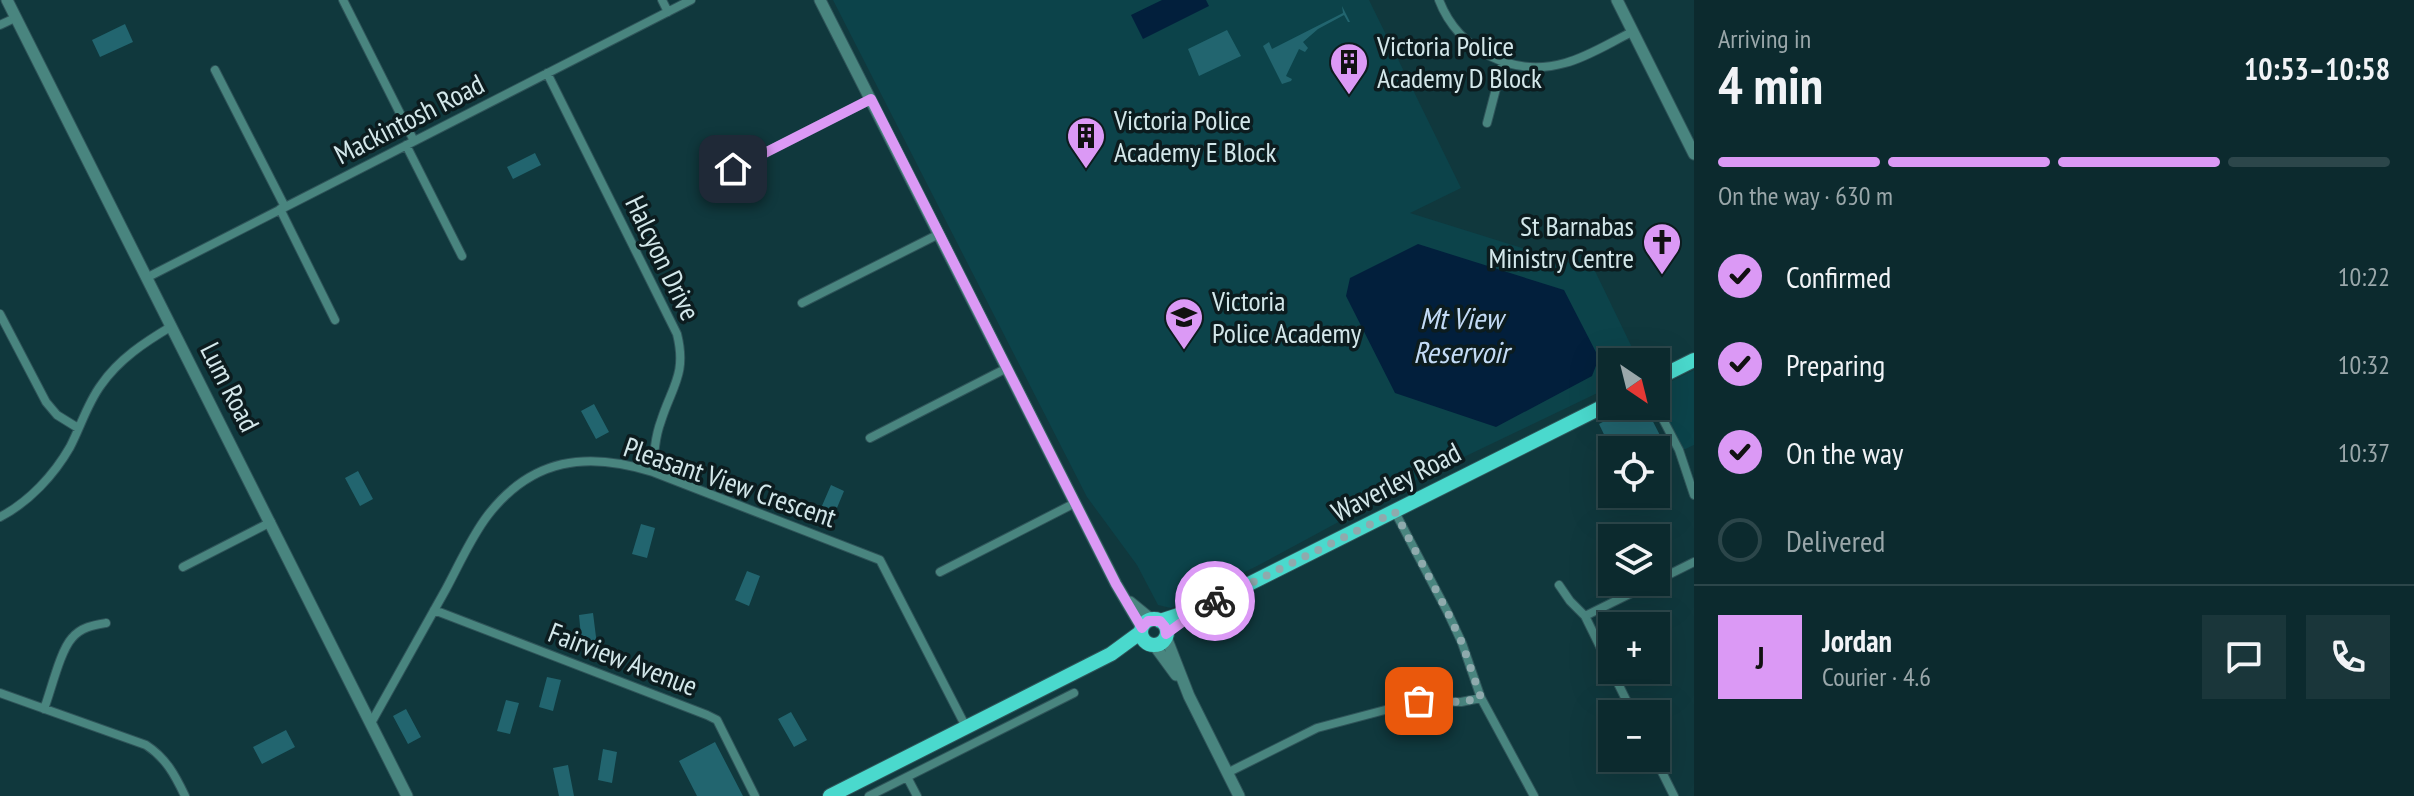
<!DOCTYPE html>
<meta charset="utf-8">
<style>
:root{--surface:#0c2a2e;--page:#1a363a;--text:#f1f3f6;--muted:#9aa7aa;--line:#2c464a;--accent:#db99f5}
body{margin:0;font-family:"PT Sans Narrow",sans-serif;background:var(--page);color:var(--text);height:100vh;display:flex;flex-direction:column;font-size:30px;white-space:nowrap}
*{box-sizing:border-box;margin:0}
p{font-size:26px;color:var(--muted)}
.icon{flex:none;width:44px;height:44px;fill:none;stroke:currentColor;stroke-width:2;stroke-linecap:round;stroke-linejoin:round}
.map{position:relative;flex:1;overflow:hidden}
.panel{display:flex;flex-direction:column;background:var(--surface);width:720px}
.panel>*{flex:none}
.needle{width:52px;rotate:145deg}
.buttons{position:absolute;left:1598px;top:348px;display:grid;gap:16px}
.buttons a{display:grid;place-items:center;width:72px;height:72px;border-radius:0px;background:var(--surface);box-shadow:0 8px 32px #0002,0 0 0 2px var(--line);font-size:40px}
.pin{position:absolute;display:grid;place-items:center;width:68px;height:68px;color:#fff;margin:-34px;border-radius:16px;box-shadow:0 4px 12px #0006}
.courier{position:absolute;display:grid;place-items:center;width:80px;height:80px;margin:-40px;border:6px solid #db99f5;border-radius:50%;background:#fff;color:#222;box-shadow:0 2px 10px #0007}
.overview em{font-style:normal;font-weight:800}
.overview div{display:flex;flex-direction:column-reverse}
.overview{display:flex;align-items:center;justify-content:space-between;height:136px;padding:0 24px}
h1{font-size:52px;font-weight:800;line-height:60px}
.bar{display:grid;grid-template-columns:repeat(4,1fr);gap:12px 8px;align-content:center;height:96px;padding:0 24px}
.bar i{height:10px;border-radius:6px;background:var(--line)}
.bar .current{background:var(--accent)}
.bar p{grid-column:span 4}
.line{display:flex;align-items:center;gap:20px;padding:0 24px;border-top:2px solid var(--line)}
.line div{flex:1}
.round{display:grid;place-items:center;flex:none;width:84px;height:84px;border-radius:0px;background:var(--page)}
ol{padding:0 24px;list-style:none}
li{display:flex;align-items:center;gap:24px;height:88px}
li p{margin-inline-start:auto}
li .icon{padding:8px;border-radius:50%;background:var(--accent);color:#111;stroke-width:4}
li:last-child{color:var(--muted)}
li i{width:44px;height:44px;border:4px solid var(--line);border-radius:50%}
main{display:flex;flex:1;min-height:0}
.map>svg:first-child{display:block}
.built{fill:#0c434a}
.green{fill:#22656f}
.water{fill:#021f3c}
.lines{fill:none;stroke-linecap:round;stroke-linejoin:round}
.minor-casing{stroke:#2f5459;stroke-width:10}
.tertiary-casing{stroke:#2f5459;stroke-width:13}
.primary-casing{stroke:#2f5459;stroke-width:16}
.minor{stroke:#49857f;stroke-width:8}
.tertiary{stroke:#49857f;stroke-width:11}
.primary{stroke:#4ad9cd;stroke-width:14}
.done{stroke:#8faaad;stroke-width:8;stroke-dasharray:0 14.4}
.route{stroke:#db99f5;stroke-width:10}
.labels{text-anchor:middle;stroke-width:7;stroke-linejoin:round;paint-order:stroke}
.poi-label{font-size:28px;fill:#d3e7ea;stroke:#0c1c1f;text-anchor:start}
.street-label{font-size:28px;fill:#d3e7ea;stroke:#0c1c1f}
.water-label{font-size:30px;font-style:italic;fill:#c3dbf6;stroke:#0c1c1f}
</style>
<main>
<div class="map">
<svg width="1694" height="796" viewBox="0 0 1694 796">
<rect width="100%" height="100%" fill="#10383d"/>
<!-- built -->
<path class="built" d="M833 0H1369L1461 188 1410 213 1595 271 1639 362H1612V386L1420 478 1257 566 1171 608 1158 605 1137 565 1087 497Z
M1694 370V445L1683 450 1658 399 1657 393 1662 386Z"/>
<!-- green -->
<path class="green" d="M1342 6 1350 22H1348L1344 15 1318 29 1303 42 1308 48 1305 52 1299 49 1286 76 1292 79 1291 81 1282 84 1263 46 1269 42 1272 49 1343 13Z
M125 24 133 42 100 57 92 40Z
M1227 30 1241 56 1199 76 1188 49Z
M535 153 541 165 513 179 507 167Z
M594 404 609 432 596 439 581 411Z
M1633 406H1645L1667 449 1656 455V450L1612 451 1599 424Z
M358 471 373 499 360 506 345 478Z
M831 485 844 491 832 520 818 515Z
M641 524 655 528 647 558 632 554Z
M747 571 760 576 749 606 735 600Z
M593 613 597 645 582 647 579 615Z
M547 677 561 680 553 711 539 707Z
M506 700 519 703 510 734 497 731Z
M406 709 421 737 408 744 393 716Z
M791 712 807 740 794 747 778 719Z
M286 730 295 747 262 764 253 747Z
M715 742 743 796H697L679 761Z
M603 749 617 752 612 783 598 780Z
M568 765 574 796H559L553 768Z"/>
<!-- water -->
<path class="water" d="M1162 0H1206L1209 6 1143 39 1131 15Z
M1418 244 1564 290 1599 358 1592 376 1496 427 1395 393 1346 296 1350 278Z"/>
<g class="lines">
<defs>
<path id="minor" d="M343 0 414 141
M662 0 668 12
M1439 0C1458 50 1513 78 1565 63 1588 57 1611 42 1632 32
M0 25 15 18
M215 70 285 207
M547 73 677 334C687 374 672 386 661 421 655 437 654 454 653 472
M1487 123 1503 62
M406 145 462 256
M733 169 871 99
M280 209 335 320
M148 277 691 0
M802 303 939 234
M0 314 46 402 57 415 78 428
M1656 406 1679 450 1694 495
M870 438 1007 368
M1395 512 1448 613 1462 643 1481 698 1534 796
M0 517C29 502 54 475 70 447 81 426 87 404 101 385 119 359 145 342 172 326
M183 567 271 522
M940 572 1075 503
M1656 581 1694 562
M1559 585 1570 601 1585 616 1633 714
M434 610 707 715 717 720 755 796
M1585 616 1654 582
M0 693 146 745C166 758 175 775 185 796
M44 709C51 691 60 651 72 638 81 627 94 625 106 623
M371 723C396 679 421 634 446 589 459 565 471 537 488 515 532 458 587 451 653 472L880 560 966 727
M1655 758 1674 796
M1227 773 1317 728 1419 701 1461 702 1481 698
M907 777 917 796
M869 796 1074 693"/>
<path id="tertiary" d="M7 0 407 796
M820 0 1116 584 1142 628
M1617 0 1694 154
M1130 602 1152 620
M1166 637 1189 696 1239 796
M1154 645 1176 675"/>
<path id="primary" d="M1656 379 1694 360
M1141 632a13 13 0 1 1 26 0a13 13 0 1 1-26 0Z
M1160 621 1203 607 1612 402
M830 796 1111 654 1141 632"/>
</defs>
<!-- minor casing -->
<use href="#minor" class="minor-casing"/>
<!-- tertiary casing -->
<use href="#tertiary" class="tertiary-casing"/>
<!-- primary casing -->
<use href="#primary" class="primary-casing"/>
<!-- minor -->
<use href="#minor" class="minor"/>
<!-- tertiary -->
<use href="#tertiary" class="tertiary"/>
<!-- primary -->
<use href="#primary" class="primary"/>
</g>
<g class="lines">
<!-- done -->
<path class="done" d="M1215 601 1395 512 1448 613 1462 643 1481 698 1461 702 1419 701"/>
<!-- route -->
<path class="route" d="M733 169 871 99 1116 584 1142 628 1148 621H1160L1165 627 1166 634 1203 607 1215 601"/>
</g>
<!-- icons -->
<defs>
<symbol id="building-pin" viewBox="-11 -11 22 30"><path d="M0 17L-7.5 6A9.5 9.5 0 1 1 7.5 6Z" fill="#db99f5" stroke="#0c1c1f"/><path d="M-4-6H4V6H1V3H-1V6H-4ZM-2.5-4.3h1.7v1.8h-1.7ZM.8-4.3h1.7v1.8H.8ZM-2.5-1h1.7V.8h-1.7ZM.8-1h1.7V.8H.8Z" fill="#111"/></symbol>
<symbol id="church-pin" viewBox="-11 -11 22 30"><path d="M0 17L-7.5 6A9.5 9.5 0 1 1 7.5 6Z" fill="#db99f5" stroke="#0c1c1f"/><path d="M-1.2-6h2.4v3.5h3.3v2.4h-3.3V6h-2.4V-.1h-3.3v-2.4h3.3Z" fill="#111"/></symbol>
<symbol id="university-pin" viewBox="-11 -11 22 30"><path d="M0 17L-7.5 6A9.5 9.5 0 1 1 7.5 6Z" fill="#db99f5" stroke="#0c1c1f"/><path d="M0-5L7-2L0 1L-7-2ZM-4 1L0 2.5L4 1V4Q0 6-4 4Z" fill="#111"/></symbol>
</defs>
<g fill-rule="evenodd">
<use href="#building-pin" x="1327" y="40" width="44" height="60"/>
<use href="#building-pin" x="1064" y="114" width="44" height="60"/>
<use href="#church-pin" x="1640" y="220" width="44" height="60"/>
<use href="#university-pin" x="1162" y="295" width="44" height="60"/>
</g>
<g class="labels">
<!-- poi labels -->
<g class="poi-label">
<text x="1377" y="56">Victoria Police<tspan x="1377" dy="32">Academy D Block</tspan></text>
<text x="1114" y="130">Victoria Police<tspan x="1114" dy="32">Academy E Block</tspan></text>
<text x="1634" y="236" text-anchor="end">St Barnabas<tspan x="1634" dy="32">Ministry Centre</tspan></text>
<text x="1212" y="311">Victoria<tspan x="1212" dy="32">Police Academy</tspan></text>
</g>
<!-- street labels -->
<g class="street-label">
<text transform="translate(409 119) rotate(-27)" y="10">Mackintosh Road</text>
<text transform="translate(663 258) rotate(64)" y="10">Halcyon Drive</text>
<text transform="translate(230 387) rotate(63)" y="10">Lum Road</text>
<text transform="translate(730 482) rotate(19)" y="10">Pleasant View Crescent</text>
<text transform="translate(1396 482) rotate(-27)" y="10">Waverley Road</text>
<text transform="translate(623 659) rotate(21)" y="10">Fairview Avenue</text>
</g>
<!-- water labels -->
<g class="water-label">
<text x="1461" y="329">Mt View<tspan x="1461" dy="34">Reservoir</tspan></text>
</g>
</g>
</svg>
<div class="buttons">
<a><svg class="needle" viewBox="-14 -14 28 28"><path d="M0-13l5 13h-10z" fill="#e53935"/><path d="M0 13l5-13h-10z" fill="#9aa7aa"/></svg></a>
<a><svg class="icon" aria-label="locate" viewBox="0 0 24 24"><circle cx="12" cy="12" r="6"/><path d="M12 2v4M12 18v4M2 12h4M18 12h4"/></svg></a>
<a><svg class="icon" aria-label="layers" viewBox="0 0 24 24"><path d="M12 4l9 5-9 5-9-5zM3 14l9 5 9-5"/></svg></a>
<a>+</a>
<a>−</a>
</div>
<div class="pin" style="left:1419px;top:701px;background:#ea580c"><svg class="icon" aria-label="bag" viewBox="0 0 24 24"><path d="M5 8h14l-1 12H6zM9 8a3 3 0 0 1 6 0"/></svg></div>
<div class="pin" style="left:733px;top:169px;background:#1f2937"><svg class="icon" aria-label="home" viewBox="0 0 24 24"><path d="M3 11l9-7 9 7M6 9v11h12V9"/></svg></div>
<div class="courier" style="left:1215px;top:601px"><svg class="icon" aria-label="bike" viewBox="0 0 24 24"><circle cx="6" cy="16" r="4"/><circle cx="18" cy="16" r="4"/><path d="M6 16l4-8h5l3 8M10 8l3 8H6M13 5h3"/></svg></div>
</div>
<section class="panel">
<div class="overview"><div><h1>4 min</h1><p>Arriving in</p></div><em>10:53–10:58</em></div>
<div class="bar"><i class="current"></i><i class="current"></i><i class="current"></i><i></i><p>On the way · 630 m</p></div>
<ol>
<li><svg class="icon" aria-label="check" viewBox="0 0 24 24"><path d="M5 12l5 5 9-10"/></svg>Confirmed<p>10:22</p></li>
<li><svg class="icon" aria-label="check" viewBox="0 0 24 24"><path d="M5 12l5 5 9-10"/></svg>Preparing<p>10:32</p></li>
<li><svg class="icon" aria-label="check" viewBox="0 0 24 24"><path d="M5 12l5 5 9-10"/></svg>On the way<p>10:37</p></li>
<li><i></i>Delivered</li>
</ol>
<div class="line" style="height:144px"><b class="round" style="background:var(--accent);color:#111">J</b><div><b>Jordan</b><p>Courier · 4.6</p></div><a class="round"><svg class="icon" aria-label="chat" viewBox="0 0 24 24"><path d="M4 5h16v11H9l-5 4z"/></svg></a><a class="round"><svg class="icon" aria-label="phone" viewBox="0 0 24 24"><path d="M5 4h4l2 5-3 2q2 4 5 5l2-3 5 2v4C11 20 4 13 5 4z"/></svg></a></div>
</section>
</main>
